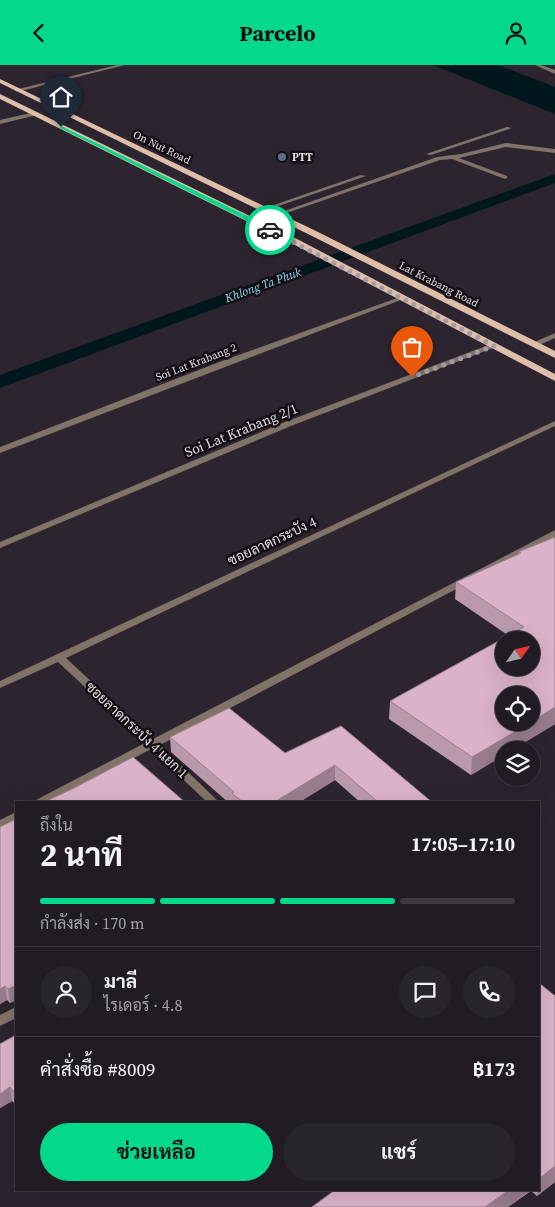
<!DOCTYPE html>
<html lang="th">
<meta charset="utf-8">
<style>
:root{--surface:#211c24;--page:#29252c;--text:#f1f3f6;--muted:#a2a1a6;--line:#3e3a41;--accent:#04d98b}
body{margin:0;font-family:"Source Serif 4",Sarabun,serif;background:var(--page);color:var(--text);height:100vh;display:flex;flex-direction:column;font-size:19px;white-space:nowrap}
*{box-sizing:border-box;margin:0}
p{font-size:16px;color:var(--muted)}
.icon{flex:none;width:28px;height:28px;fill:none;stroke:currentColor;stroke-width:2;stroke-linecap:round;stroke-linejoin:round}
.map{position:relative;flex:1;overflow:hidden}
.details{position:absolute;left:15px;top:736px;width:525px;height:390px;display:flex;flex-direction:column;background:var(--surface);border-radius:0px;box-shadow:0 5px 20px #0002,0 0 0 1px var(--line)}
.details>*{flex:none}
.needle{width:32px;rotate:56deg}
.buttons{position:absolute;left:495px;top:566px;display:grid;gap:10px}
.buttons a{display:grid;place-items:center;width:45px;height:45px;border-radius:50%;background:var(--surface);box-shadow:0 5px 20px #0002,0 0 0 1px var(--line);font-size:25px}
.pin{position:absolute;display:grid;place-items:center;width:42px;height:42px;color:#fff;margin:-51px -21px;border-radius:50% 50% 50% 0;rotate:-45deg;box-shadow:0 0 5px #0007}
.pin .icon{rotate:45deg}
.courier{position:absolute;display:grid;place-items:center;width:50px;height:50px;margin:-25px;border:4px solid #04d98b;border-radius:50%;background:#fff;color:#222;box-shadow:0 1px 6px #0007}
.summary em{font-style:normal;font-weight:700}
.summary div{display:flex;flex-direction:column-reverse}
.summary{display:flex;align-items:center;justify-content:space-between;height:85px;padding:0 25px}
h1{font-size:32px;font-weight:700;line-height:38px}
.bar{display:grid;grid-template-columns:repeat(4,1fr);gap:8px 5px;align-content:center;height:60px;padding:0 25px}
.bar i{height:6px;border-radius:4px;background:var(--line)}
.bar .selected{background:var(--accent)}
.bar p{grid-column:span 4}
.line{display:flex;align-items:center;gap:12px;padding:0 25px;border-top:1px solid var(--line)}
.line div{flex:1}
.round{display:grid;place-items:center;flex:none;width:52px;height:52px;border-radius:26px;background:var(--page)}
.primary-button{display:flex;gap:10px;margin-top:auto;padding:10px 25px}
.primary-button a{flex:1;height:58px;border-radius:30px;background:var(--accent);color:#111;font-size:20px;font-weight:700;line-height:58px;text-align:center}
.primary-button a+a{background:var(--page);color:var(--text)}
header{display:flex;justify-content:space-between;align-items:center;height:65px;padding:0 25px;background:var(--accent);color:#111;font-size:22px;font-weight:700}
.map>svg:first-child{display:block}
.water{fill:#01171e}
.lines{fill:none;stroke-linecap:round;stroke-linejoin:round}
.canal{fill:#01171e;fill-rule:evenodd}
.minor{fill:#827368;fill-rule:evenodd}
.primary{fill:#debea9;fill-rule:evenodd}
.wall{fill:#bb99ad}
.shaded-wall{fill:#997d8d}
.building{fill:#dab2c9;stroke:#997d8d;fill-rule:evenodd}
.route{fill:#04d98b}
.done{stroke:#a29ca4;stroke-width:5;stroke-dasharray:0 9}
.service-dot{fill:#5c6f8a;stroke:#130f14;stroke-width:2}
.labels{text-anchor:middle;stroke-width:5;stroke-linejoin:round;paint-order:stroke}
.far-street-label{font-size:11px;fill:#e1dce3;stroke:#130f14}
.far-poi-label{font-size:11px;font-weight:bold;fill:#e1dce3;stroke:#130f14;text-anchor:start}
.far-water-label{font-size:12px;font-style:italic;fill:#8cdef4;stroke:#130f14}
.street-label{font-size:14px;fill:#e1dce3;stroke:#130f14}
</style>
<header><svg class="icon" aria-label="back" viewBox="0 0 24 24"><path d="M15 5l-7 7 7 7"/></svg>Parcelo<svg class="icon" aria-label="person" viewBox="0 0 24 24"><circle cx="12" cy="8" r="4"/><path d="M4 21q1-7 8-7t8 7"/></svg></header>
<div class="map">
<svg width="555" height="1142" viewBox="0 0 555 1142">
<rect width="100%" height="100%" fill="#2c2530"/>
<!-- water -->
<path class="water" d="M433 0H498L555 22V49Z"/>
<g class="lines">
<!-- canal -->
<path class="canal" d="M555 109V118L0 323V310Z"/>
<!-- minor -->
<path class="minor" d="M117 0H125L17 27 14 25Z
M535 0H541L555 5V9Z
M35 47 38 49 37 50 0 59V55Z
M507 62 512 63 431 90 426 89Z
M506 78 555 84V88L506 82 459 93 507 111V113L505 114 452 94 440 95 278 151 273 150 437 92 461 89Z
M361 110 366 111 267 145 262 144Z
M400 232 406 233 0 388V382L222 296Z
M555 268V273L537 281H534L530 279Z
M491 279H494L498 281 291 361 0 483V477L285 357Z
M555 356V361L66 593 153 674 555 465V472L160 680 220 738H208L151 684 50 738H35L36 735 145 678 58 597 0 623V616Z
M16 747V756L0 764V755Z
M16 942V953L0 961V950Z"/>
<!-- primary -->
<path class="primary" d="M0 14 316 166 555 286V293L310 170 0 18Z
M0 29 299 175 555 309V316L293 179 0 34Z"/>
</g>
<!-- wall -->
<path class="wall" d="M555 472V659L471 710 389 654 390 636 509 571 455 534 456 517 518 490V487Z
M341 661 433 738H361L335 715 298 738H229L171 687 170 672 285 688Z
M16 754V935L10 938 7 935 0 939Z
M539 918 555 931V1117L537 1131 531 1126 508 1142H312L335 1125H539Z
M16 970V1040L12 1036 0 1043V979Z"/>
<!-- shaded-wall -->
<path class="shaded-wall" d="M555 642V659L512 685H504V690L471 710 472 692 530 658H531V657Z
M335 700V715L298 738H273Z
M16 920V935L10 938 8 924Z
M5 921 7 935 0 939V924Z
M10 1022 12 1036 0 1043V1029Z
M16 1025V1040L14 1027Z
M555 1101V1117L537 1131 540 1113Z
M509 1125H531L508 1142H485Z"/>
<!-- building -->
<path class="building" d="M555 472V642L531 657V630H504V658H530L472 692 390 636 524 562 456 517 521 488 518 487ZM504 575H531V602H504Z
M229 643 285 688 341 661 433 738H379L335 700 273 738H244L232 728 234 727 170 672Z
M133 692 186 738H42L74 723Z
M16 754V920L8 924 5 921 0 924V762Z
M539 918 555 931V1101L540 1113 539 1111Z
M16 970V1025L14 1027 10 1022 0 1029V979Z
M335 1125H509L485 1142H312Z"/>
<!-- route -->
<path class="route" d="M61 61 272 163V165L268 166 60 63Z"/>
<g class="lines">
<!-- done -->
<path class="done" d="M270 165 494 281 412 312"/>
</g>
<!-- markers -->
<circle class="service-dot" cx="282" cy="92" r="5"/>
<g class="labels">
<!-- far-street labels -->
<g class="far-street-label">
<text transform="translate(162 82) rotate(26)" y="4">On Nut Road</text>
<text transform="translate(439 219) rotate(27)" y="4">Lat Krabang Road</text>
<text transform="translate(196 297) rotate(-21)" y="4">Soi Lat Krabang 2</text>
</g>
<!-- far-poi labels -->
<g class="far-poi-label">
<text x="292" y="96">PTT</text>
</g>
<!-- far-water labels -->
<g class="far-water-label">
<text transform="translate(263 220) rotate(-20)" y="4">Khlong Ta Phuk</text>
</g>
<!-- street labels -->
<g class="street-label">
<text transform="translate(241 365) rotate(-22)" y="5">Soi Lat Krabang 2/1</text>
<text transform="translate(272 476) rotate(-25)" y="5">ซอยลาดกระบัง 4</text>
<text transform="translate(137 665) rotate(43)" y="5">ซอยลาดกระบัง 4 แยก 1</text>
</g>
</g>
</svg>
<div class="buttons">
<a><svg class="needle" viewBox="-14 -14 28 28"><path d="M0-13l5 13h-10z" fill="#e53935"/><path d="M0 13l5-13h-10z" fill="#a2a1a6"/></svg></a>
<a><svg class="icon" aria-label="locate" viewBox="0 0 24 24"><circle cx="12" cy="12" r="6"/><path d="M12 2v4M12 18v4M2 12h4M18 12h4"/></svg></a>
<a><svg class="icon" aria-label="layers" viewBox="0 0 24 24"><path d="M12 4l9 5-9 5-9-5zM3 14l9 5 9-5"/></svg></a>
</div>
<div class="pin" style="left:412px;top:312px;background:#ea580c"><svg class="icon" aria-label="bag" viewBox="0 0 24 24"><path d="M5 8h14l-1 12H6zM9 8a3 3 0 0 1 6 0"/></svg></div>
<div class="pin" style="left:61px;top:62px;background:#1f2937"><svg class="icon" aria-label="home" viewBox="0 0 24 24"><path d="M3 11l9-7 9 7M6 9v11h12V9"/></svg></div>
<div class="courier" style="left:270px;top:165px"><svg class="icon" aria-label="car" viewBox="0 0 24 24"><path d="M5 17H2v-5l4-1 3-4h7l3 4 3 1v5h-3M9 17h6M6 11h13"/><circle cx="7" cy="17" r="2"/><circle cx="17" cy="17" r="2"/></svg></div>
<section class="details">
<div class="summary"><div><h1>2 นาที</h1><p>ถึงใน</p></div><em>17:05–17:10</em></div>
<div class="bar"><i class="selected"></i><i class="selected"></i><i class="selected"></i><i></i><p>กำลังส่ง · 170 m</p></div>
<div class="line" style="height:90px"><a class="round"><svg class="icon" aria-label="person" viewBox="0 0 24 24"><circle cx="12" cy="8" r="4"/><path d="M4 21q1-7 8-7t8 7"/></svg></a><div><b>มาลี</b><p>ไรเดอร์ · 4.8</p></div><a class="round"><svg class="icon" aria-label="chat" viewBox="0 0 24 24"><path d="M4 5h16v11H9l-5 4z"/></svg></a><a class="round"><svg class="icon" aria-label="phone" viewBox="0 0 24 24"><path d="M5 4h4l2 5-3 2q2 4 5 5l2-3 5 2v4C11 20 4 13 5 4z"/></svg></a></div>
<div class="line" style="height:65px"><div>คำสั่งซื้อ #8009</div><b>฿173</b></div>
<div class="primary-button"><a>ช่วยเหลือ</a><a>แชร์</a></div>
</section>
</div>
